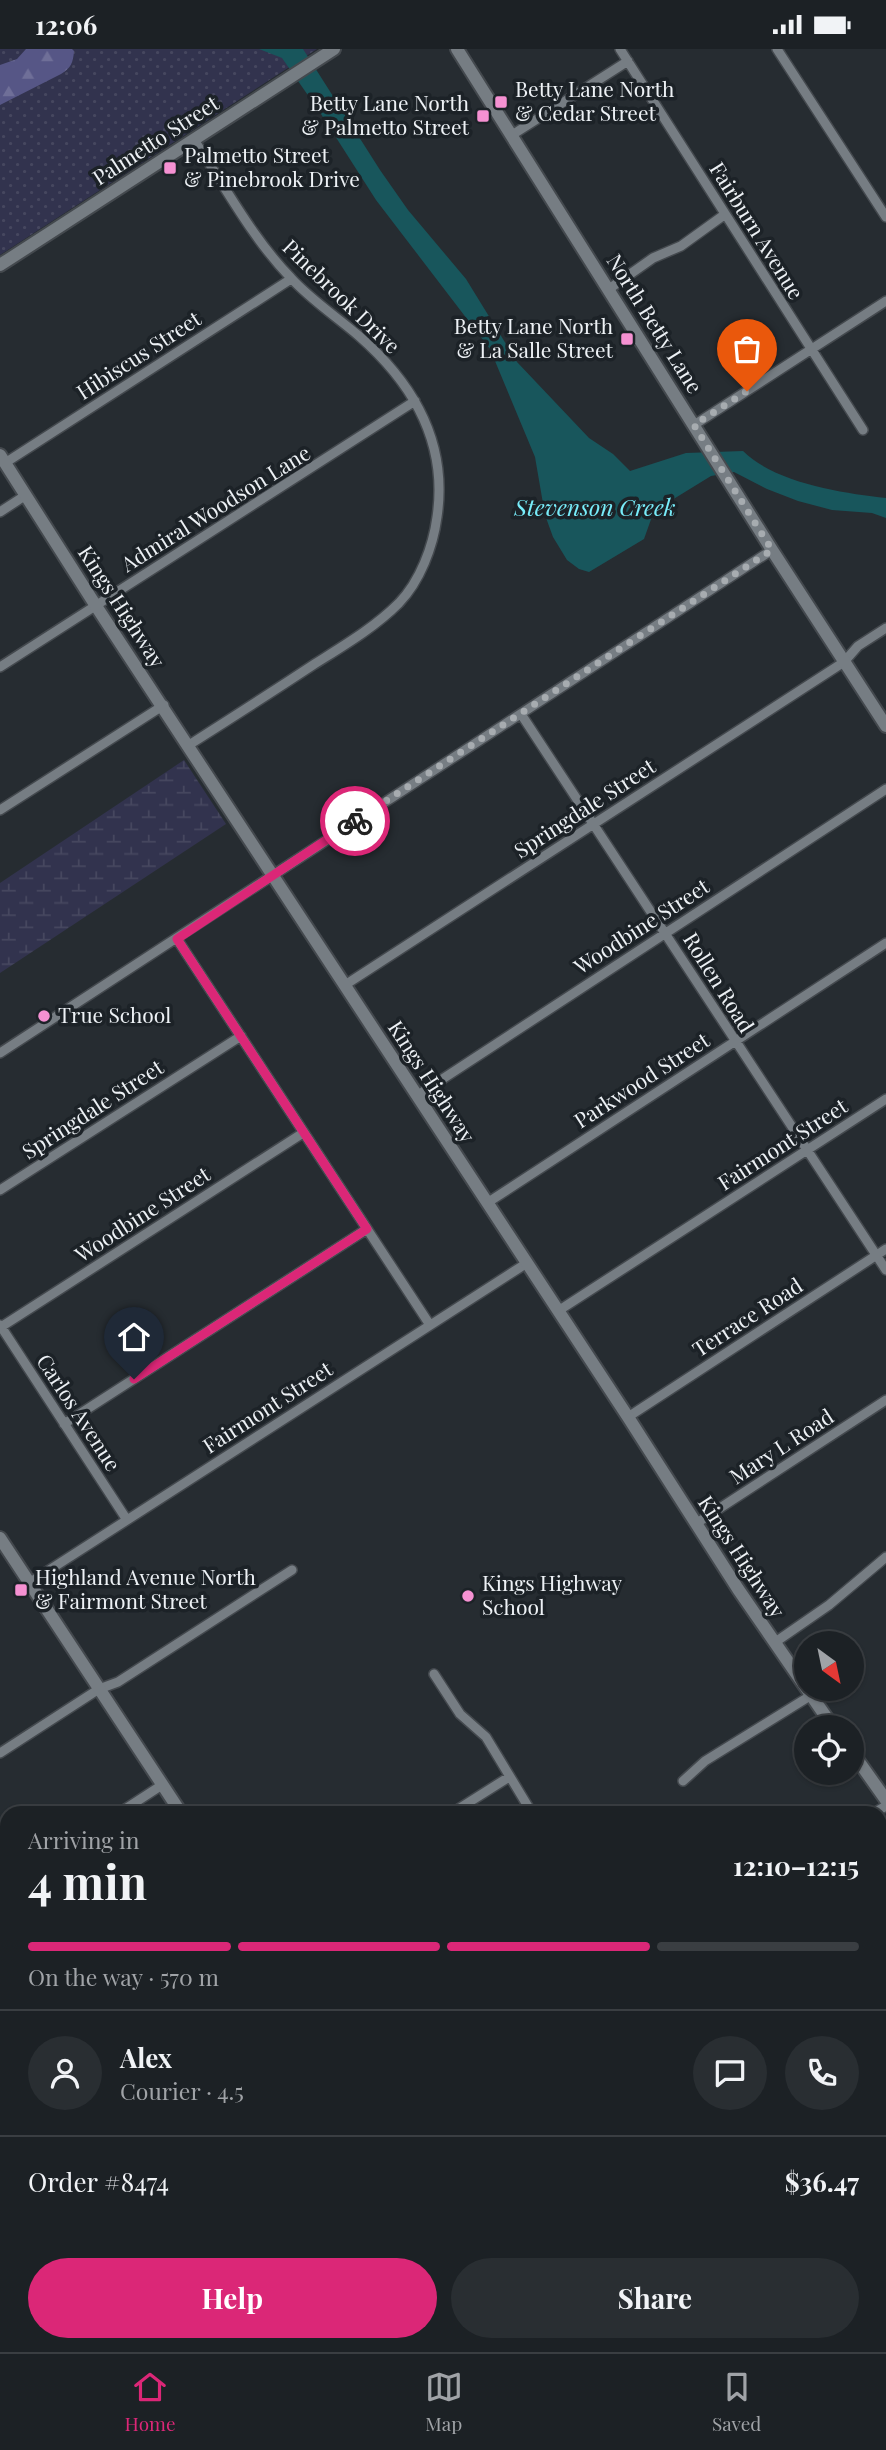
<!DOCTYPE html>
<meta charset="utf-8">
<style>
:root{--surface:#1c2125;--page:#292e32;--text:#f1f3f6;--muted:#a0a3a7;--line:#3a3e42;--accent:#db2777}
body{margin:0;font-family:"Playfair Display",serif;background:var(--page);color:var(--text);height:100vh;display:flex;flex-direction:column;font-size:26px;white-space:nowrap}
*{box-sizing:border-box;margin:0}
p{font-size:23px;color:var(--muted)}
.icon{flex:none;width:38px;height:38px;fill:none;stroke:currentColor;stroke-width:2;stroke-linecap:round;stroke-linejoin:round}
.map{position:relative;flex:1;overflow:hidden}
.sheet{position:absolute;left:0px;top:1757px;width:887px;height:546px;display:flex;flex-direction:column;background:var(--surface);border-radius:21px 21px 0 0;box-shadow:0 2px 5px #0004,0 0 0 2px var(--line)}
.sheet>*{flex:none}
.needle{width:46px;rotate:147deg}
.fabs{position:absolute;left:794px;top:1582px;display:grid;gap:14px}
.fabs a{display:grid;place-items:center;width:70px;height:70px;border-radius:50%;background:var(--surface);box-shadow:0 2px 5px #0004,0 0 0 2px var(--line);font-size:35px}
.pin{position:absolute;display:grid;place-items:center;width:60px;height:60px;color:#fff;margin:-72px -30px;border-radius:50% 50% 50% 0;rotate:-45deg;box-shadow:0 0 7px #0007}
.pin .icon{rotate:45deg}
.courier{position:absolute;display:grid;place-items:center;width:70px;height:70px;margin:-35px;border:5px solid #db2777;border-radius:50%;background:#fff;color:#222;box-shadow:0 2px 9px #0007}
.head em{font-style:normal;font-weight:700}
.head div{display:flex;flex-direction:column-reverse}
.head{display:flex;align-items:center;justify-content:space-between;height:119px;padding:0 28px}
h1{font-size:46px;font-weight:700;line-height:52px}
.bar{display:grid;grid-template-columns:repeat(4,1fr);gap:10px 7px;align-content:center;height:84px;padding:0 28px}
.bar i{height:9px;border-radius:5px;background:var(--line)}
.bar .on{background:var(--accent)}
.bar p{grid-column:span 4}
.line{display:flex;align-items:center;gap:18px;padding:0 28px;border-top:2px solid var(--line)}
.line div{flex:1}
.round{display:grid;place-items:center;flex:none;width:74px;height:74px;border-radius:37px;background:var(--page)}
.cta{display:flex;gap:14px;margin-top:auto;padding:14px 28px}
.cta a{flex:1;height:80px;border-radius:42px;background:var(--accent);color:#fff;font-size:28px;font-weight:700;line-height:80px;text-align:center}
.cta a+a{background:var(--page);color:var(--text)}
.status{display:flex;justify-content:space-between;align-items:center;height:49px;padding:0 35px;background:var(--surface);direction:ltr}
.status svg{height:19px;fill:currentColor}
.menu{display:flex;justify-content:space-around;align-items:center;height:98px;border-top:2px solid var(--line);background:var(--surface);font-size:19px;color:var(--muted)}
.menu a{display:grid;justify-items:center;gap:4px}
.menu .on{color:var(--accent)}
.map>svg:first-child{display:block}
.grass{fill:url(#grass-dots)}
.forest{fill:url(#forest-firs)}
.wetland{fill:url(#wetland-marsh)}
.water{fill:#18565c}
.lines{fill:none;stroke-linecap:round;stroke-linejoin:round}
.street-casing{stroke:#44494e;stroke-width:12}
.secondary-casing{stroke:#44494e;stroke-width:16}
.street{stroke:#767d83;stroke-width:9}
.secondary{stroke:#767d83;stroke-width:12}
.done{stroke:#a7acb0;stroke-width:7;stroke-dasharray:0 12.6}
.route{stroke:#db2777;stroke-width:9}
.poi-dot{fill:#f591d2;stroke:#1c2227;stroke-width:2.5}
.labels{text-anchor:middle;stroke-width:7;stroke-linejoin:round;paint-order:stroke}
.poi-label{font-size:21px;fill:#edf1f5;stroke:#1c2227;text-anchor:start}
.street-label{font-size:21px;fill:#edf1f5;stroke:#1c2227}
.water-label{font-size:23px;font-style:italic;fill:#78edfa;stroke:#1c2227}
</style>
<div class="status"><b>12:06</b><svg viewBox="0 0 49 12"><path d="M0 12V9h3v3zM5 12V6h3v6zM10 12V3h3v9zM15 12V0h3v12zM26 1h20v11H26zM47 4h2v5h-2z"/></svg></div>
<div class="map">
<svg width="886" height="2303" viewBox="0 0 886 2303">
<defs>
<pattern id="grass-dots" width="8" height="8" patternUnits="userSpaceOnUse" patternTransform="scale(1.75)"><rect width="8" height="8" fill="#32334e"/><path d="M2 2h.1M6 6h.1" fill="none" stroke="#46475f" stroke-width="1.8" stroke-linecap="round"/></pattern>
<pattern id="forest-firs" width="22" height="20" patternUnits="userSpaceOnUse" patternTransform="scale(1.75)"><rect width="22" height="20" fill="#565686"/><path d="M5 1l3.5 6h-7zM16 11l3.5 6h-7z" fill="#6f6f98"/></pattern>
<pattern id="wetland-marsh" width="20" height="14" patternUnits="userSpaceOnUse" patternTransform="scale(1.75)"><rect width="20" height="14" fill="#32334e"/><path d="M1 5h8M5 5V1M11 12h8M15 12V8" fill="none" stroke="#46475f"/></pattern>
</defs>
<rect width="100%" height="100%" fill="#262c31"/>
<!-- grass -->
<path class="grass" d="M0 0H317L0 206Z"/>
<!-- forest -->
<path class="forest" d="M26 0H72L74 2C73 14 71 19 61 25L0 56V16L17 10Z"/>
<!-- wetland -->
<path class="wetland" d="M184 711 226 775 0 924V834Z"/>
<!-- water -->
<path class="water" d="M259 0H303L380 121 408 161 466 230 517 313 589 389 613 405 630 422 686 404 743 402C775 434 842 444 886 449V469L872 464 832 461 798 452 767 440 734 423 711 427 654 462 644 490 589 523 579 520 567 511 553 488 545 466 535 408 490 300 376 151 321 65 282 9Z"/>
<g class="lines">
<defs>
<path id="street" d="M620 0 863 381
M777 0 886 168
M512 86 628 12
M609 240 653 209 681 197 724 166
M694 376 886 252
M5 414 291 230
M0 463 26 446
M0 618 415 352
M521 665 886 1221
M189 696C230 670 272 643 313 616 343 597 374 579 399 554 420 532 433 498 437 468 448 394 414 335 359 287 337 268 311 251 291 229 252 189 225 137 194 91
M0 761 164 656
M177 890 430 1276
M345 936 844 613 858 597 886 579
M0 1004 772 501
M418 1046 886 740
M0 1141 241 987
M487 1154 886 894
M558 1262 886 1050
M0 1276 127 1471
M1 1278 303 1084
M628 1368 886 1200
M64 1375 367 1180
M697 1474 886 1351
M29 1534 527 1214
M774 1594 829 1556 886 1508
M434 1625 460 1665 486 1688 532 1764
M0 1704 99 1640 118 1633 292 1521
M683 1732 705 1712 810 1647
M119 1764 162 1736
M452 1764 509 1728
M874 1764 886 1757
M0 1840 7 1836
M0 1978 7 1974
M880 1997 886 1994
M880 2133 886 2129
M0 2230 7 2241
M880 2272 886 2268
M0 2296 7 2292
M91 2296 96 2303
M720 2296 724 2303
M29 2303 39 2296
M832 2303 843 2296"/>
<path id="secondary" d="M457 0 772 501 886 677
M0 216 334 0
M0 406 96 557 628 1368 738 1540 833 1678
M0 1489 181 1764
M852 1703 886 1751
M533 2296 537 2303"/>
</defs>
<!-- street casing -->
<use href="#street" class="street-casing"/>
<!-- secondary casing -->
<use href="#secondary" class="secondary-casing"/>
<!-- street -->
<use href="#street" class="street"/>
<!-- secondary -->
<use href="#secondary" class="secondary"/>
</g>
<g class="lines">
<!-- done -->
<path class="done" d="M355 772 772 501 694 376 747 342"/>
<!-- route -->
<path class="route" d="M134 1330 367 1180 177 890 355 772"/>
</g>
<!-- markers -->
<g class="poi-dot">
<rect x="494" y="46" width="14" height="14" rx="3.5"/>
<rect x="476" y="60" width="14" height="14" rx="3.5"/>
<rect x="163" y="112" width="14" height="14" rx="3.5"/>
<rect x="620" y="283" width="14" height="14" rx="3.5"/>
<circle cx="44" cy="967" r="7"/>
<rect x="14" y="1534" width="14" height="14" rx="3.5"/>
<circle cx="468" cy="1547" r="7"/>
</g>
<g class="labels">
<!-- poi labels -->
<g class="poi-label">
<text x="515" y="48">Betty Lane North<tspan x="515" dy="24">&amp; Cedar Street</tspan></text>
<text x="469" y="62" text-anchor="end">Betty Lane North<tspan x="469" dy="24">&amp; Palmetto Street</tspan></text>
<text x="184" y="114">Palmetto Street<tspan x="184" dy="24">&amp; Pinebrook Drive</tspan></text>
<text x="613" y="285" text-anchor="end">Betty Lane North<tspan x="613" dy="24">&amp; La Salle Street</tspan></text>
<text x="58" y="974">True School</text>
<text x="35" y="1536">Highland Avenue North<tspan x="35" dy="24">&amp; Fairmont Street</tspan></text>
<text x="482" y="1542">Kings Highway<tspan x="482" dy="24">School</tspan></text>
</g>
<!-- street labels -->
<g class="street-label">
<text transform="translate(156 92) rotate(-33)" y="7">Palmetto Street</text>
<text transform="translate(756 182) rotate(58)" y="7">Fairburn Avenue</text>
<text transform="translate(341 248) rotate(44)" y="7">Pinebrook Drive</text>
<text transform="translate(654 275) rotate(58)" y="7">North Betty Lane</text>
<text transform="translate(139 307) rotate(-33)" y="7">Hibiscus Street</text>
<text transform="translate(216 460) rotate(-32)" y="7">Admiral Woodson Lane</text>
<text transform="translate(121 558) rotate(57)" y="7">Kings Highway</text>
<text transform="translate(585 760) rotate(-33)" y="7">Springdale Street</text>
<text transform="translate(642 878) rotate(-33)" y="7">Woodbine Street</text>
<text transform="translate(718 934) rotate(58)" y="7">Rollen Road</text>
<text transform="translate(642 1032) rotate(-33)" y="7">Parkwood Street</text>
<text transform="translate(431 1033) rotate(57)" y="7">Kings Highway</text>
<text transform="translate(93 1061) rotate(-33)" y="7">Springdale Street</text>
<text transform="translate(783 1096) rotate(-33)" y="7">Fairmont Street</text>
<text transform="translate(143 1166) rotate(-33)" y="7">Woodbine Street</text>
<text transform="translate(748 1269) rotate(-33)" y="7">Terrace Road</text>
<text transform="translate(268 1359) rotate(-33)" y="7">Fairmont Street</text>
<text transform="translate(78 1364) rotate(57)" y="7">Carlos Avenue</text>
<text transform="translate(782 1398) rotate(-33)" y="7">Mary L Road</text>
<text transform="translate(741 1508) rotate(57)" y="7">Kings Highway</text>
</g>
<!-- water labels -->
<g class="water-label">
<text x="595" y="467">Stevenson Creek</text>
</g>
</g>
</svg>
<div class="fabs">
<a><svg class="needle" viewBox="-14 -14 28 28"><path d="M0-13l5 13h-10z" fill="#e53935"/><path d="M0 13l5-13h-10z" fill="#a0a3a7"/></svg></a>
<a><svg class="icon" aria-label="locate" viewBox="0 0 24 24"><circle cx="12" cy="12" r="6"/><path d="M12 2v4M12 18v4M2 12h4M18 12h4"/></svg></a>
</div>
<div class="pin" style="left:747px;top:342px;background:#ea580c"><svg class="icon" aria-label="bag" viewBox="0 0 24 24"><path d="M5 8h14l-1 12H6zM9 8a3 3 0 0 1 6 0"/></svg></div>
<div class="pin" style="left:134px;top:1330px;background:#1f2937"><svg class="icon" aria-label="home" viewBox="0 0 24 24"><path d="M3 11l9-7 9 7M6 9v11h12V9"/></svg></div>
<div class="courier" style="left:355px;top:772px"><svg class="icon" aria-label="bike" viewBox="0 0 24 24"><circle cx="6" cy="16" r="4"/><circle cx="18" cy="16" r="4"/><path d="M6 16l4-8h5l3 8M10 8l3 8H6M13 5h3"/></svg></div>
<section class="sheet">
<div class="head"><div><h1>4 min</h1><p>Arriving in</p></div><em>12:10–12:15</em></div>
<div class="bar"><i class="on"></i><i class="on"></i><i class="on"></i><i></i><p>On the way · 570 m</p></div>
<div class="line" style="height:126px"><a class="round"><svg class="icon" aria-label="person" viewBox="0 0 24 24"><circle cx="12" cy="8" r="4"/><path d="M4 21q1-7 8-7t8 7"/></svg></a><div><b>Alex</b><p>Courier · 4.5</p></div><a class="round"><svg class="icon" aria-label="chat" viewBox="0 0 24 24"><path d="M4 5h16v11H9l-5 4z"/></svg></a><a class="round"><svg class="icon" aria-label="phone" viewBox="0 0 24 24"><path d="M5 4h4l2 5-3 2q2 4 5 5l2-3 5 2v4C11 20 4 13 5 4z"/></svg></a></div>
<div class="line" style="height:91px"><div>Order #8474</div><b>$36.47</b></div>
<div class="cta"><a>Help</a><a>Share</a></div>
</section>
</div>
<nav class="menu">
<a class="on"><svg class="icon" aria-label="home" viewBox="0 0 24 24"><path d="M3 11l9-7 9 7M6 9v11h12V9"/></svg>Home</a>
<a><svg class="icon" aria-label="map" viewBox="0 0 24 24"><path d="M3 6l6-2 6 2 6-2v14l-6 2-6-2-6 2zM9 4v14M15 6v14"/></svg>Map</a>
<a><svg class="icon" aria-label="saved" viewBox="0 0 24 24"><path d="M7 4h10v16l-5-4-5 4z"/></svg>Saved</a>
</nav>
